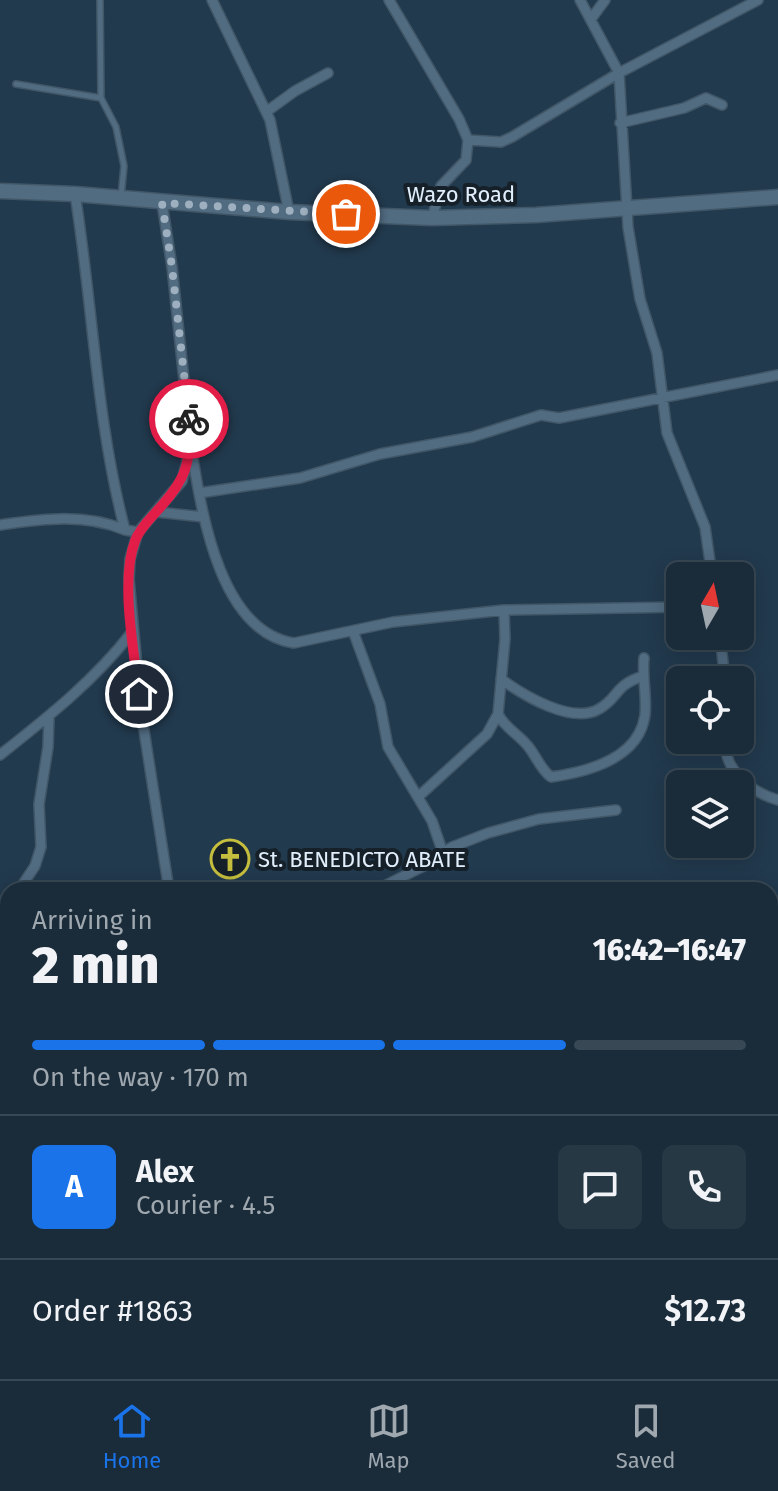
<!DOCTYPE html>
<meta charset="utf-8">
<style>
:root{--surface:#1a2c3a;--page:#273845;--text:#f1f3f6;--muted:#9fa7af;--line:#384854;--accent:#1a73e8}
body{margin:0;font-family:"Fira Sans",sans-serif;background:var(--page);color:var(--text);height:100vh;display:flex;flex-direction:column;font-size:30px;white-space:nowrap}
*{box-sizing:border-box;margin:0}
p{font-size:26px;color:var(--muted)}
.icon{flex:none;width:44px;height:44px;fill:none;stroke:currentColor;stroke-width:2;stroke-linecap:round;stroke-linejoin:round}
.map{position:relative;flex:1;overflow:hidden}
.panel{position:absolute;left:0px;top:882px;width:778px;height:498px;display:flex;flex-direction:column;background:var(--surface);border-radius:24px 24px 0 0;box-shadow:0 4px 20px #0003,0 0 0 2px var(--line)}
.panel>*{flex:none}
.needle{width:52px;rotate:9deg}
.buttons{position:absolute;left:666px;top:562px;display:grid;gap:16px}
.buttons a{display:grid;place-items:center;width:88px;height:88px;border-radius:12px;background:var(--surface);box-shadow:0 4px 20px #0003,0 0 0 2px var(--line);font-size:40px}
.pin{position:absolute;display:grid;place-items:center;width:68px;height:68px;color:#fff;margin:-34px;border:4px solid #fff;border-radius:50%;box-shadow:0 2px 8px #0007}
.courier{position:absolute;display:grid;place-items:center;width:80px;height:80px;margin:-40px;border:6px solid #e11d48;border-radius:50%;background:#fff;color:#222;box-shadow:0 2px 10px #0007}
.head em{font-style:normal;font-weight:800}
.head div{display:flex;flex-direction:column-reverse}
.head{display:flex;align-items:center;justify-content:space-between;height:136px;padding:0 32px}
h1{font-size:52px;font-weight:800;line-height:60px}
.bar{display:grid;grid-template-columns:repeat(4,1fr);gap:12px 8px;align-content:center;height:96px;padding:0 32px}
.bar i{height:10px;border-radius:6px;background:var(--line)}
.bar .active{background:var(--accent)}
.bar p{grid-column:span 4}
.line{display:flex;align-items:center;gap:20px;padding:0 32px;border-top:2px solid var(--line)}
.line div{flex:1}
.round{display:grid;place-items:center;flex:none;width:84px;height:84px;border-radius:12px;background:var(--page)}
.menu{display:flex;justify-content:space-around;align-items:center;height:112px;border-top:2px solid var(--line);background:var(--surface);font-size:22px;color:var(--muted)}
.menu a{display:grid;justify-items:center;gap:4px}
.menu .active{color:var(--accent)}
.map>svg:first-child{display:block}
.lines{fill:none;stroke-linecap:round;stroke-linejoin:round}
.service-casing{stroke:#415767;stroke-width:8}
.minor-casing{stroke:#415767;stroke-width:12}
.secondary-casing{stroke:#415767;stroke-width:17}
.service{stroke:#516b81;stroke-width:5}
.minor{stroke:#516b81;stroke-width:9}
.secondary{stroke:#516b81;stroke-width:14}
.done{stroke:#9eb0bf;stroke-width:8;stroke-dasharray:0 14.4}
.route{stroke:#e11d48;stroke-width:10}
.labels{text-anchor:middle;stroke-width:8;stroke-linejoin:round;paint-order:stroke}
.street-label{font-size:22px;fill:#e1effc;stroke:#162029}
.poi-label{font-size:22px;fill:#e1effc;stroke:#162029;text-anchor:start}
</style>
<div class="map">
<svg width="778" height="1379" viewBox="0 0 778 1379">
<rect width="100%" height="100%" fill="#223a4e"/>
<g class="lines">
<defs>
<path id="service" d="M100 0 101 98 116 127 124 166 121 197
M16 84 101 98"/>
<path id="minor" d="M212 0 270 120 289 212
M389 0 459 119 468 140 466 160 441 186 432 218
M580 0 619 73 628 227 640 299 657 353 667 433 705 527 712 576
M591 19 605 0
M266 112 295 91 328 73
M620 123 684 108 706 98 722 105
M468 140 501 142 512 137 619 73 758 0
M75 194C93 306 96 420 125 530L138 532
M162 203 172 267 191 446 182 481 138 532 130 559 129 579 141 711 169 890
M192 453C202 514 220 632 294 643L393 622 504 610 680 607
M199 493 300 478 380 454 472 437 541 415 559 418 778 375
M157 512 204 517
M0 525C43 519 84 513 125 530
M504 610 505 639 498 714C504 727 518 734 527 745 536 755 540 769 551 777 587 772 639 759 645 715 647 696 642 677 644 658
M353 631 380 704 388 747 432 821 443 853
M720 636 725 680
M501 679C523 695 572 725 599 709 620 697 613 686 643 676
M726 740C722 770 753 793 778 800
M0 755C48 717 95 680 132 632
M418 797 487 734 498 714
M19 890 35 866 41 847 39 804 48 747 49 717
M376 890 422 867 452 847 488 833 539 819 616 810
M770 935 778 932
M0 1108H8
M0 1334 8 1327
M245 1372 246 1379
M402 1372 403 1379
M691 1372 692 1379"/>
<path id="secondary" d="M0 191 75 194 289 212 432 218 536 215 778 197"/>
</defs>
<!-- service casing -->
<use href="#service" class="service-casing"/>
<!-- minor casing -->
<use href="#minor" class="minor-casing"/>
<!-- secondary casing -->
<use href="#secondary" class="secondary-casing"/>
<!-- service -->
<use href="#service" class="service"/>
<!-- minor -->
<use href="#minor" class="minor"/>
<!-- secondary -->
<use href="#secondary" class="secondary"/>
</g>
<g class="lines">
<!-- done -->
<path class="done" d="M189 419 172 267 162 203 346 214"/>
<!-- route -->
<path class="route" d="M139 694C134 651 120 581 135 541 139 530 148 521 156 512 186 480 192 463 189 419"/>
</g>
<!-- icons -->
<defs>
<symbol id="church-ring" viewBox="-11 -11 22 22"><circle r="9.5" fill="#162029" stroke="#c4bd3e" stroke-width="1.5"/><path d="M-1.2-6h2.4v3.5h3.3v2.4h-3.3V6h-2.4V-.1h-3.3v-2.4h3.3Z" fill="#c4bd3e"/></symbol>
</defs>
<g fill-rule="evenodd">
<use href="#church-ring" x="208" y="837" width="44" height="44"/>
</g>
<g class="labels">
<!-- street labels -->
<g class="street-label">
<text x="461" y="202">Wazo Road</text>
</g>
<!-- poi labels -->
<g class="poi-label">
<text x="258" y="867">St. BENEDICTO ABATE</text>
</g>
</g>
</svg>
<div class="buttons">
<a><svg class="needle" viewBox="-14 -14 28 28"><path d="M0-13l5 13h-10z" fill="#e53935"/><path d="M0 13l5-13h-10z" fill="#9fa7af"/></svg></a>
<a><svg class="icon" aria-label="locate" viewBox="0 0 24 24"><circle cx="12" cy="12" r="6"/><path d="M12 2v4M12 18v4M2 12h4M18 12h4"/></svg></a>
<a><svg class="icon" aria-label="layers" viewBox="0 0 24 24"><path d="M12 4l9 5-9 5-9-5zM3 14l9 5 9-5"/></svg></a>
</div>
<div class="pin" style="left:346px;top:214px;background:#ea580c"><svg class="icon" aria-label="bag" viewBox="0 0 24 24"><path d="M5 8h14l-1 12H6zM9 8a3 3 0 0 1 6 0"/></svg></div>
<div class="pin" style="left:139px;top:694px;background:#1f2937"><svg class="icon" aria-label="home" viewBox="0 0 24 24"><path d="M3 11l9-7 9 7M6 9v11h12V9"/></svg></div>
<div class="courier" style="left:189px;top:419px"><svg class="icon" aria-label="bike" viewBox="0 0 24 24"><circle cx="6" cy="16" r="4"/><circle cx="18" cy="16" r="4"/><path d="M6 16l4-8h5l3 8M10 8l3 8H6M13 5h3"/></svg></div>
<section class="panel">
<div class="head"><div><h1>2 min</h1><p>Arriving in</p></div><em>16:42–16:47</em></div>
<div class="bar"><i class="active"></i><i class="active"></i><i class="active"></i><i></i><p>On the way · 170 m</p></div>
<div class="line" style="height:144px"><b class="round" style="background:var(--accent);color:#fff">A</b><div><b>Alex</b><p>Courier · 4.5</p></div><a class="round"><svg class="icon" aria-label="chat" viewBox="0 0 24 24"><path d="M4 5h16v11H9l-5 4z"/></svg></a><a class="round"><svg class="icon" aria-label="phone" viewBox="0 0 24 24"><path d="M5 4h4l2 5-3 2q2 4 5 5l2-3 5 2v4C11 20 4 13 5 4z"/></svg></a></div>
<div class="line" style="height:104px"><div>Order #1863</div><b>$12.73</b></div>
</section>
</div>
<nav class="menu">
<a class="active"><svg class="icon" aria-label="home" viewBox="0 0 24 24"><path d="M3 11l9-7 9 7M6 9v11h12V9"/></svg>Home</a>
<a><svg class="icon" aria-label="map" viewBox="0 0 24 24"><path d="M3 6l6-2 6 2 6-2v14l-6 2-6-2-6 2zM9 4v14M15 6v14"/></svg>Map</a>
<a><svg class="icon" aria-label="saved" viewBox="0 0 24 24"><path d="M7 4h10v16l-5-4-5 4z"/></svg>Saved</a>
</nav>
